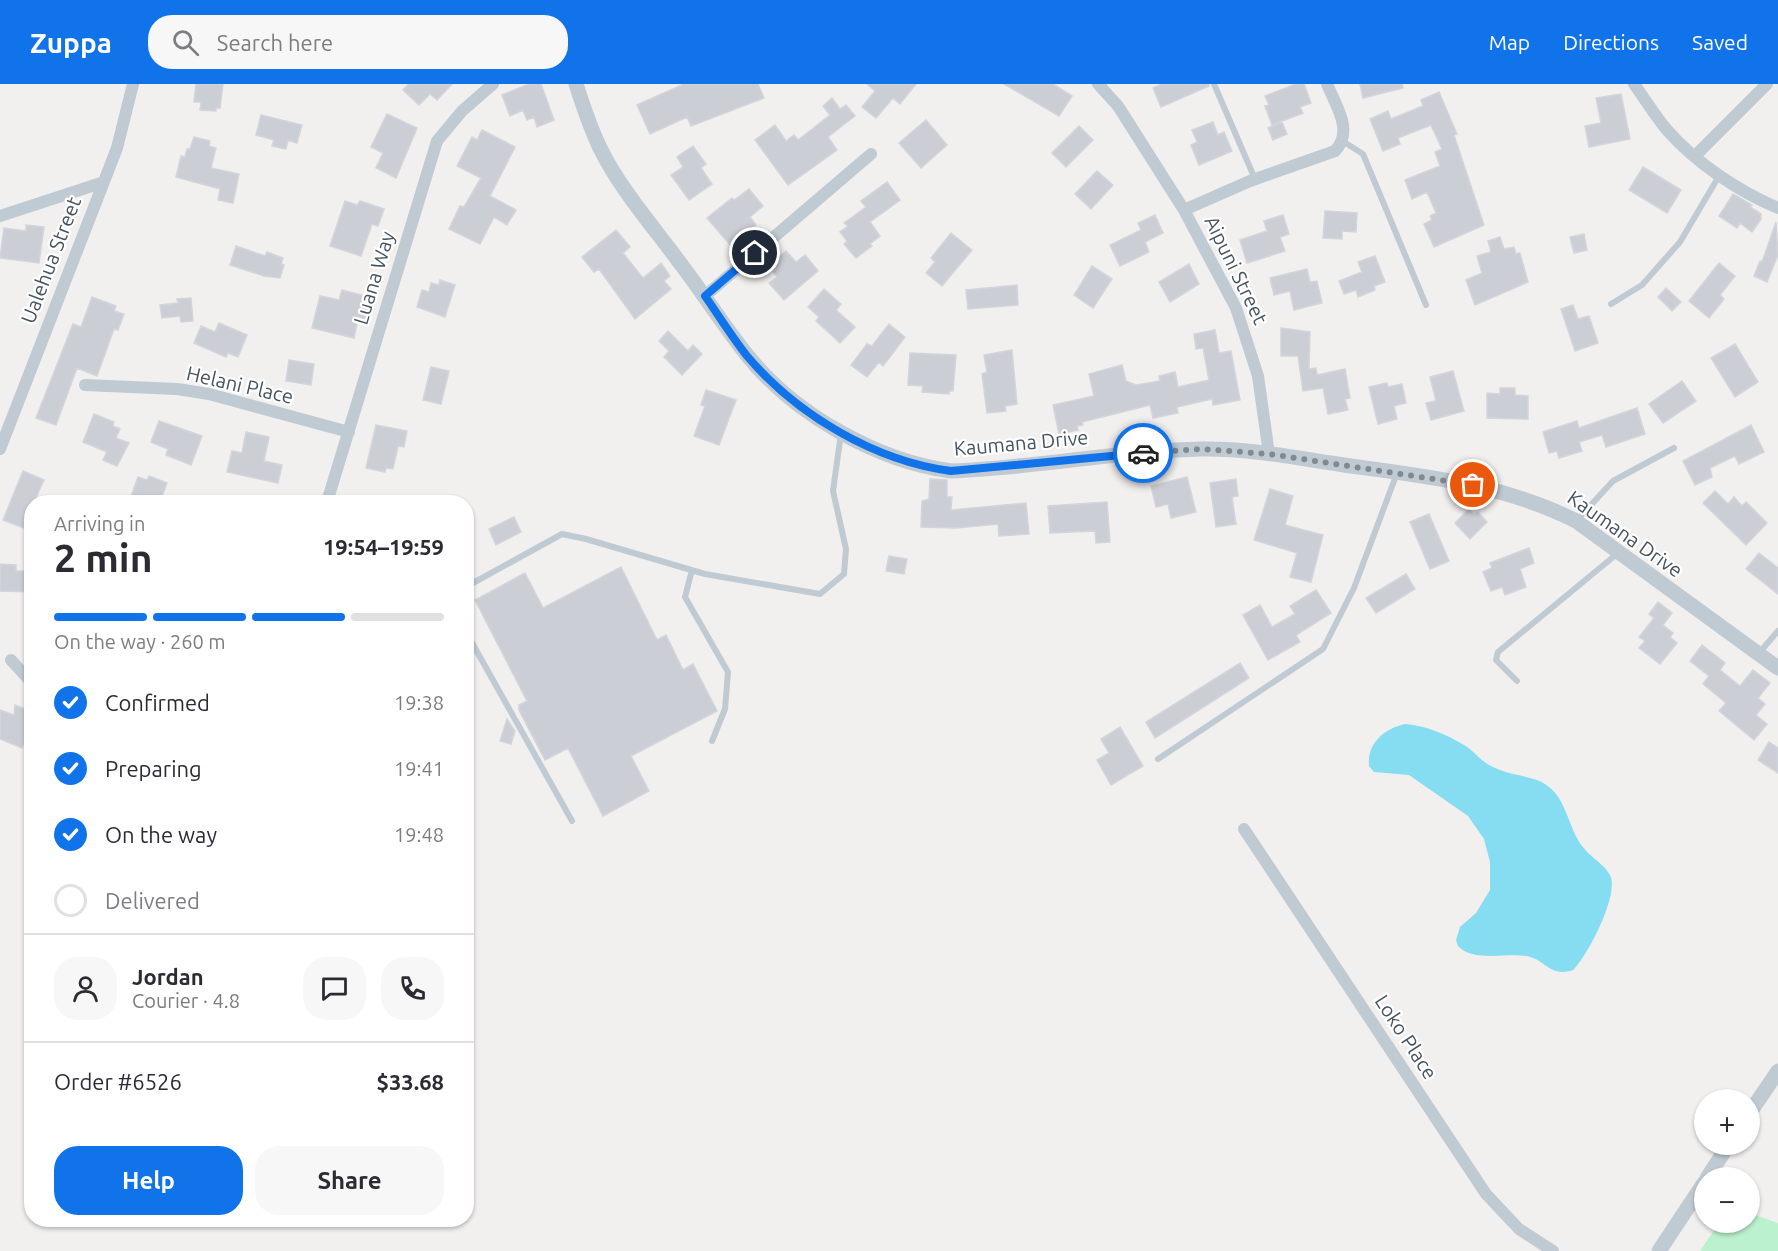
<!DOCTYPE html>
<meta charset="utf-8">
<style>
:root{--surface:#fff;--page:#f7f7f7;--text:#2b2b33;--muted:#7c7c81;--line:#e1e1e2;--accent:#1073ea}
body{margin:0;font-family:Ubuntu,sans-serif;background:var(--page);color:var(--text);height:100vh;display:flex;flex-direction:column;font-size:22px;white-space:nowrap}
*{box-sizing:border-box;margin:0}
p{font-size:20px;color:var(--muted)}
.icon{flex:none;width:33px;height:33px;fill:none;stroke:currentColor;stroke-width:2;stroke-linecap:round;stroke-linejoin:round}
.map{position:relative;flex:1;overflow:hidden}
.panel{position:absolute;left:24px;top:411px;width:450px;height:732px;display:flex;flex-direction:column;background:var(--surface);border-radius:24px;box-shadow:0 2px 4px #0004}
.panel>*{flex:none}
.controls{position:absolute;left:1694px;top:1005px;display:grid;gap:12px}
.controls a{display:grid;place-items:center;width:66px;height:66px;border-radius:50%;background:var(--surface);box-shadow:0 2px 4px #0004;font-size:30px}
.pin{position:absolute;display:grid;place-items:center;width:51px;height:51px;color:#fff;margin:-26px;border:3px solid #fff;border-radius:50%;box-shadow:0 2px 6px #0007}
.courier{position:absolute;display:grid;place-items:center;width:60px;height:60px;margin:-30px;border:4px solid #1073ea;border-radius:50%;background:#fff;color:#222;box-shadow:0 2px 8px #0007}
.overview em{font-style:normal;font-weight:700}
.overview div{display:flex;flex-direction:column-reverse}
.overview{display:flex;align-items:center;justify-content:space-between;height:102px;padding:0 30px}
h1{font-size:39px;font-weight:700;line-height:45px}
.bar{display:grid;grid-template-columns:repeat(4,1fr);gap:9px 6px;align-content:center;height:72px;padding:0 30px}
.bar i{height:8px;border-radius:4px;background:var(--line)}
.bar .selected{background:var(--accent)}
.bar p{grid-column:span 4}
.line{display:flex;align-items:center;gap:15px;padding:0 30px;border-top:2px solid var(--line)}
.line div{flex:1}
.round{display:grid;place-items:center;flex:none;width:63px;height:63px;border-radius:24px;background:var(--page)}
ol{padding:0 30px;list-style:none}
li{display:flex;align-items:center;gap:18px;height:66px}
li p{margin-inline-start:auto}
li .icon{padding:6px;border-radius:50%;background:var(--accent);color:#fff;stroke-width:4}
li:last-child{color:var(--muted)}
li i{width:33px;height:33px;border:3px solid var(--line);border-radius:50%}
.cta{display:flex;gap:12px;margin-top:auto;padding:12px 30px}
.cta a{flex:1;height:69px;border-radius:24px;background:var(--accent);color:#fff;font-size:24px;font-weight:700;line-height:69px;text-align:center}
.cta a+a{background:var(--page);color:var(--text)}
header{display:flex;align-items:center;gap:36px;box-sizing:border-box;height:84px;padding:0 30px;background:var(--accent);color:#fff}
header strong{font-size:28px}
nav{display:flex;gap:33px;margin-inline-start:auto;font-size:21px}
.search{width:420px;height:54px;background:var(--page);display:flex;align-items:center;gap:15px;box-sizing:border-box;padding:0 21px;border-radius:24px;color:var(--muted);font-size:22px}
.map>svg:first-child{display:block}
.green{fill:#bbf1cf}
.water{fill:#86dcf0}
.building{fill:#cbced4;stroke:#d3d5db;stroke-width:1.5}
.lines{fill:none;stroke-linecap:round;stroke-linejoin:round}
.service{stroke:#bfcad2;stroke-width:6}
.minor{stroke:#bfcad2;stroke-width:12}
.tertiary{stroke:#bfcad2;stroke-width:15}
.done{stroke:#828a91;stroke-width:6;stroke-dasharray:0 10.8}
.route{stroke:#1073ea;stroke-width:8}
.labels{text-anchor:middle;stroke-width:4.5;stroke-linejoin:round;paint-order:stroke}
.street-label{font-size:20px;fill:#46535e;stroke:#fff}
</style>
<header>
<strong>Zuppa</strong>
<div class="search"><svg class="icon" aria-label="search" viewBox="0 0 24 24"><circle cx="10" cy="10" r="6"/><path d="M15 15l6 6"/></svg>Search here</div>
<nav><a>Map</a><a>Directions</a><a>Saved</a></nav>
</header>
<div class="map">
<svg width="1778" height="1167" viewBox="0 0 1778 1167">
<rect width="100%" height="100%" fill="#f2efef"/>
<!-- green -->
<path class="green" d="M1749 1129 1778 1139V1167H1700L1719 1139 1749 1138Z"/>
<!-- water -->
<path class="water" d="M1405 640C1427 642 1445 650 1464 661 1473 666 1480 676 1489 681 1508 692 1531 691 1545 700 1564 712 1567 735 1577 754 1586 772 1603 778 1610 791 1620 810 1587 873 1573 886 1549 894 1546 875 1526 872 1506 869 1472 878 1458 862L1456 856 1460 843 1476 829 1490 806V778L1484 755 1468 732 1409 691 1374 688 1369 682C1367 660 1383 645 1405 640Z"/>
<!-- building -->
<path class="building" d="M196 0H223L220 24H216V27L200 26 201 18H194Z
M409 0H452L437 16 430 10 419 21 403 6Z
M529 0H541L554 36 537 43 534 33 527 36 523 26 510 32 502 11Z
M684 0H758L764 14 691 42 687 33 650 50 637 21Z
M867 0H916L900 20 893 14 876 34 862 23 875 7Z
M1004 0H1053L1072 12 1059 32Z
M1162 0H1209V2L1161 23 1153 4Z
M1296 0H1304L1311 19 1300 23 1303 29 1272 41 1265 22 1269 21 1265 12Z
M1360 0H1402L1403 4 1363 14Z
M1439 8 1457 50 1454 51 1484 141 1434 163 1424 140 1432 136 1430 132 1436 129 1427 108 1412 115 1405 96 1440 82 1435 68 1442 65 1431 41 1398 54 1400 60 1383 67 1370 35 1388 27 1391 35 1423 22 1421 16Z
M1621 10 1630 55 1589 63 1585 42 1601 39 1596 14Z
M832 14 840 25 846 21 855 32 828 53 837 66 788 101 755 56 775 41 786 57 794 51 798 56 830 31 823 22Z
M387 30 417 44 396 94 376 84 383 69 371 63Z
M261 31 302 41 297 59 288 56 286 65 272 62 274 56 256 51Z
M926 36 947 61 921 84 899 59Z
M1213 38 1218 51 1224 48 1232 67 1199 81 1191 61 1197 58 1192 46Z
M1282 38 1287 50 1273 56 1268 44Z
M1079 42 1093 56 1066 83 1052 69Z
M482 46 515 63 490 112 516 126 507 141 494 133 480 160 449 145 460 122 464 123 481 94 457 82 472 53 477 56Z
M194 53 210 57 209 62 216 64 211 84 239 90 233 119 218 116 220 105 176 93 181 72 185 73 187 65H190Z
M693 62 706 80 701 84 712 100 689 116 671 91 683 83 677 73Z
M1643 83 1681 106 1667 129 1629 106Z
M1097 87 1113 101 1091 125 1075 110Z
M887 98 900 116 870 138 880 152 870 160 872 162 856 174 844 160 847 157 840 148 848 142 844 139 866 123 861 117Z
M749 105 763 122 750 133 756 141 731 162 707 134 732 114 734 116Z
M1733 110 1752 121 1750 123 1761 130V135L1752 148 1740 139 1737 144 1719 132Z
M345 117 357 121 360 117 384 125 378 142 372 140 361 172 330 162Z
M1325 127 1357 129 1356 148 1342 147V155L1323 154Z
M1155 131 1163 149 1145 158 1149 168 1120 182 1110 161 1141 146 1138 139Z
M1283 131 1289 150 1280 153 1285 167 1247 179 1240 156 1267 147 1264 137Z
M1776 138 1778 171 1767 198 1754 192 1760 177 1762 178Z
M26 141 44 143 39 179 0 174 4 144 26 147Z
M616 146 630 163 623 169 643 194 661 179 670 192 664 197 671 205 635 235 599 185 594 188 582 173Z
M951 149 972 166 942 202 926 189 935 178 931 174Z
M1584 150 1587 166 1574 169 1570 153Z
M1500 153 1504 165 1514 163 1516 170 1520 169 1528 198 1475 221 1466 196 1482 189 1477 172 1491 168 1488 157Z
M236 162 265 172 267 168 283 174 281 180 284 181 280 194 264 192 230 181Z
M786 167 796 178 805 171 818 187 784 216 769 199 777 193 768 182Z
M1375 172 1385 198 1374 202 1375 206 1358 213 1356 206 1344 210 1339 197 1362 188 1358 178Z
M1719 179 1735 192 1720 211 1724 215 1709 234 1689 217Z
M1189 180 1199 200 1170 218 1159 198Z
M1092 182 1112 195 1093 224 1074 211Z
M1307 185 1310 198 1317 197 1322 219 1294 226 1290 207 1274 211 1270 194Z
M440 196 455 201 445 233 417 223 422 206 429 208 431 199 439 201Z
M1017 201 1018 221 968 225 966 206Z
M1666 204 1681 218 1672 227 1658 213Z
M824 205 841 220 836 226 855 243 840 259 816 237 819 233 808 223Z
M342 206 365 212 363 218 370 220 366 237 358 235 354 254 312 244 320 212 339 216Z
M92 213 116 222 114 227 124 230 118 246 114 245 97 292 77 284 56 341 36 334 73 240 81 243Z
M191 214 193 237 181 238 180 232 162 234 160 221 178 219 177 215Z
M1573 221 1578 235 1589 232 1598 259 1575 267 1561 225Z
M219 239 247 251 238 273 228 269 226 273 194 259 201 242 215 248Z
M889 240 905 253 883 282 879 278 867 293 851 281 867 260 872 262Z
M1281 244 1310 248 1309 285 1316 284 1317 291 1345 285 1350 314 1345 315 1348 326 1328 330 1323 304 1303 307 1298 272H1281Z
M1215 246 1219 269 1231 267 1240 316 1213 321 1212 315 1177 323 1178 329 1153 334 1150 321 1082 338 1083 341 1077 342 1078 346 1059 350 1053 321 1094 312 1089 290 1122 281 1126 297 1136 301 1160 297 1159 292 1175 288 1178 303 1209 296 1203 264 1196 265 1194 250Z
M668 247 688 267 693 261 702 270 682 291 664 273 669 267 659 257Z
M1735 260 1758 298 1735 313 1711 274Z
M1012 266 1017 320 1005 322 1006 327 987 329 982 290 987 288 984 271Z
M910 269 956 271 953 307H949V310L922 308 923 302 908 301Z
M289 276 314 280 311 301 286 297Z
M431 283 449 287 441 320 423 316Z
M1453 287 1464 327 1431 336 1426 319 1436 317 1430 293Z
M1682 297 1696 317 1663 339 1649 320Z
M1387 299 1388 303 1402 300 1406 319 1394 322 1397 335 1378 340 1369 303Z
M1500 304H1515V311L1528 312V335L1487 334V309L1500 310Z
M706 306 736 316 719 361 694 352 705 322 701 321Z
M1637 324 1645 350 1606 363 1602 351 1579 358 1582 367 1559 374 1557 367 1549 369 1543 348 1577 337 1579 344Z
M94 330 114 338 113 342 120 345 116 354 129 359 117 382 103 376 107 368 83 358Z
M159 337 202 352 191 381 166 371 168 365 151 358Z
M376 341 407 347 404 363 398 362 393 385 386 384 385 388 366 384Z
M1751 341 1764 368 1739 380 1735 372 1710 384 1712 393 1695 401 1683 377Z
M246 348 269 353 264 377 282 381 278 399 227 388 232 367 242 369Z
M23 387 44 396 34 418H32L24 444 3 436Z
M149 392 167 399 160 418H129L138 393 147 396Z
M1187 393 1196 428 1171 434 1168 420 1156 423 1151 402Z
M930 395 947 396V413H952L951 426 1026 419 1029 450 999 452 998 440 956 444 921 443 922 417 929 415Z
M1236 395 1238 412 1232 413 1236 440 1216 443 1210 399Z
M1270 405 1293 412 1285 441 1323 451 1311 498 1290 493 1297 469 1254 456Z
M1715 407 1728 420 1734 413 1742 422 1746 418 1767 439 1746 461 1703 419Z
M1107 418 1110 458 1096 459 1095 447 1050 449 1048 422Z
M1469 425 1474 430 1478 428 1487 438 1470 455 1455 439Z
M1429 430 1449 477 1430 485 1410 438Z
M514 433 521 448 496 461 489 445Z
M1529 464 1534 479 1520 485 1526 503 1505 511 1502 503 1491 507 1483 488 1492 484 1490 479Z
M1759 469 1778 484V510L1746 485Z
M889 472 907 475 904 490 886 487Z
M0 480 16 481V487H32V508L0 507Z
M621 483 657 556 666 551 683 586 693 580 717 627 631 672 649 707 603 732 568 664 545 676 519 626V621L527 617 475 516 525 489 543 524Z
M1406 490 1415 505 1376 529 1366 514Z
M1316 506 1331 529 1296 551 1300 558 1268 576 1243 531 1260 521 1272 543 1295 530 1290 522Z
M1658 518 1672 529 1663 541 1673 549 1670 553 1677 559 1660 580 1639 564 1645 557 1639 553 1654 534 1649 530Z
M1702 561 1725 579 1720 586 1740 602 1753 586 1770 599 1758 614 1765 620 1756 631 1767 640 1754 656 1719 627 1726 619 1703 600 1709 592 1690 577Z
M1240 579 1249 594 1155 654 1146 638Z
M15 621 32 628V641L22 664 0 655V626L14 631Z
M507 635 515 647 511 660 500 657Z
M1120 643 1143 682 1111 701 1097 676 1109 669 1101 655Z
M1769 658 1778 664V689L1758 676Z"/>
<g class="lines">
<!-- service -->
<path class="service" d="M1214 0 1255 95
M1344 58 1363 70 1426 221
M1611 220 1642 201 1680 158 1719 92
M1577 436 1613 397 1674 364
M692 486 685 513 728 588 725 625 712 657
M466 507 473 499 562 450 586 455 705 490 820 510 844 490 846 465 833 407 841 349
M466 548 572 737
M1759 569 1778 547
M1517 597 1496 576 1498 568 1618 469
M1158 675 1323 565 1354 504 1397 389"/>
<!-- minor -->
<path class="minor" d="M1098 0 1118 22 1184 126 1236 224 1258 292 1269 370
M1634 0C1645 15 1655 32 1667 46 1696 79 1738 107 1778 124
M1695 72 1767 0
M1184 126 1250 97 1335 67C1354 47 1336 22 1327 0
M0 132 101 99
M705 212 871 70
M85 301 177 305 209 310 349 348
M0 365 117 64 133 0
M327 418 437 57 462 27 493 0
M11 576 32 599
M1244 745 1486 1110 1519 1145 1553 1167"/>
<!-- tertiary -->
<path class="tertiary" d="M576 0C583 22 590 43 600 64 620 105 653 142 680 179 703 209 723 241 747 271 794 330 877 377 951 387 1034 384 1117 367 1200 365 1248 364 1297 374 1344 381 1424 392 1503 400 1576 437L1778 584
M1749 1030 1778 987
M1707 1094 1729 1060
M1659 1167 1704 1099"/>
</g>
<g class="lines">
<!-- done -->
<path class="done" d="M1143 369 1202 365 1269 370 1473 401"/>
<!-- route -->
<path class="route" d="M755 169 705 212C719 232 732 253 747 272 797 331 875 377 951 387L1143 369"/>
</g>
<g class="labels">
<!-- street labels -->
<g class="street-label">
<text transform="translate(51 176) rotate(-69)" y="7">Ualehua Street</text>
<text transform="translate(1236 186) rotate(64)" y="7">Aipuni Street</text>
<text transform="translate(374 194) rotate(-73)" y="7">Luana Way</text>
<text transform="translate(240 301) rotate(13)" y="7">Helani Place</text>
<text transform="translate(1021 359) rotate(-5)" y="7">Kaumana Drive</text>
<text transform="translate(1625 450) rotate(35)" y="7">Kaumana Drive</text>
<text transform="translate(1406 953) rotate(57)" y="7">Loko Place</text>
</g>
</g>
</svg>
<div class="controls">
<a>+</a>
<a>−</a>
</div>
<div class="pin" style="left:1473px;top:401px;background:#ea580c"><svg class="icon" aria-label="bag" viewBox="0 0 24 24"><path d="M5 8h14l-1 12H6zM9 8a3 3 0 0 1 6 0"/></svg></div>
<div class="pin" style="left:755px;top:169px;background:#1f2937"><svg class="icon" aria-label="home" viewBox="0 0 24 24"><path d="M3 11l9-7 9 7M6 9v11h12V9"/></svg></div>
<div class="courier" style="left:1143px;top:369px"><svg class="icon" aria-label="car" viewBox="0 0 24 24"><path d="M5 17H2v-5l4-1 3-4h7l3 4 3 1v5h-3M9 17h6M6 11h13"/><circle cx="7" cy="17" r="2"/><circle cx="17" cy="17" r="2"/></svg></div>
<section class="panel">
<div class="overview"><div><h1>2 min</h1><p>Arriving in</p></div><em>19:54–19:59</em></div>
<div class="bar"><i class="selected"></i><i class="selected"></i><i class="selected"></i><i></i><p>On the way · 260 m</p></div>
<ol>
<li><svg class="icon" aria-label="check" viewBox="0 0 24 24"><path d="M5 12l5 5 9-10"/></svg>Confirmed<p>19:38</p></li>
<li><svg class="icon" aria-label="check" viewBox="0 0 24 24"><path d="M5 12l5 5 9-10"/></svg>Preparing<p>19:41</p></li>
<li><svg class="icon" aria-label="check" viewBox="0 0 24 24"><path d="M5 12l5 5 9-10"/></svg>On the way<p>19:48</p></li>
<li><i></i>Delivered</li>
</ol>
<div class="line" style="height:108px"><a class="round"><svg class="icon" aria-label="person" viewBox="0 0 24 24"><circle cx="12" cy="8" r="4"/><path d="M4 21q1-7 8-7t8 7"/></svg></a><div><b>Jordan</b><p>Courier · 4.8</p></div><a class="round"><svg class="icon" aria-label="chat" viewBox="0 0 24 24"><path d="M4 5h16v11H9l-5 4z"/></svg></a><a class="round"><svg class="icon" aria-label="phone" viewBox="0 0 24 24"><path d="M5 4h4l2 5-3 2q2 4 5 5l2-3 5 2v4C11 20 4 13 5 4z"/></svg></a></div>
<div class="line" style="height:78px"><div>Order #6526</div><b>$33.68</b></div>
<div class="cta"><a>Help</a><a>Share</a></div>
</section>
</div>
